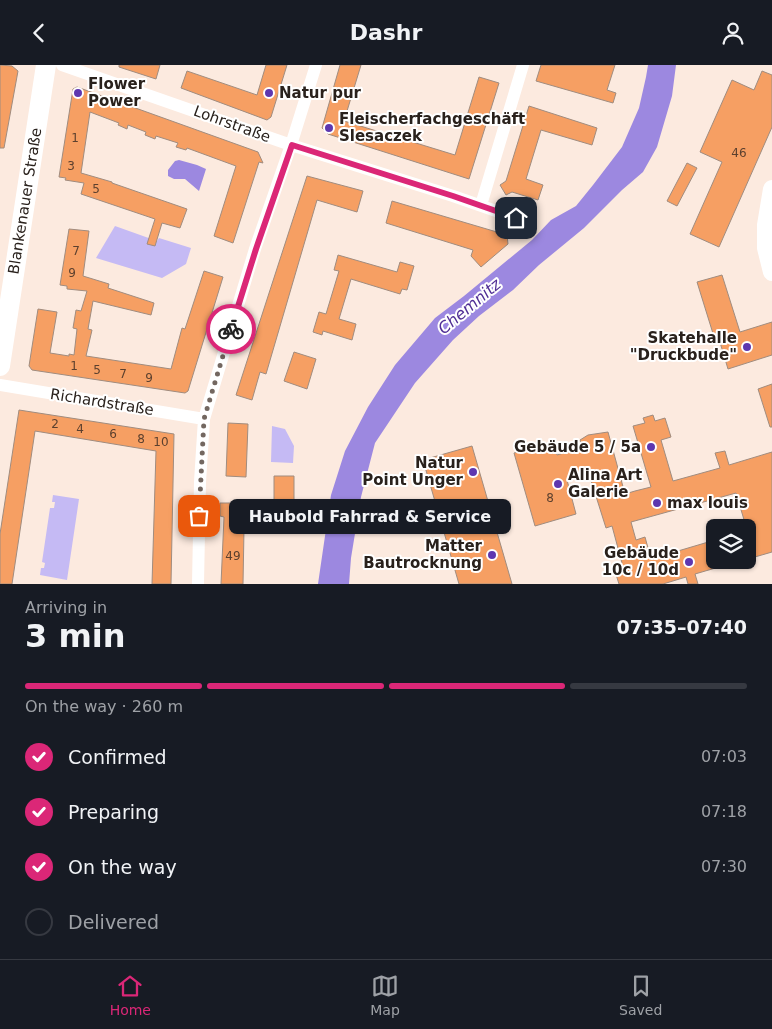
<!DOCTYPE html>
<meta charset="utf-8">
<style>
:root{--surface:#171b24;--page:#242831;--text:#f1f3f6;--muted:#9ea1a6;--line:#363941;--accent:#db2777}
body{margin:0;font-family:"DejaVu Sans",sans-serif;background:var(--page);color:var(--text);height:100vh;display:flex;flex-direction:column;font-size:19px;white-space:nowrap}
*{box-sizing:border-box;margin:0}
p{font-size:16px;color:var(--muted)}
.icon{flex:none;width:28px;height:28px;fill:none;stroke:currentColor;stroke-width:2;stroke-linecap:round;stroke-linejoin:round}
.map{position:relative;height:519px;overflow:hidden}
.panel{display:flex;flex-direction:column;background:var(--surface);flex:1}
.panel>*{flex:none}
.controls{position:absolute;left:706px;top:454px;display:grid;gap:10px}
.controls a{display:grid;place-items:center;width:50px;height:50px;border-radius:8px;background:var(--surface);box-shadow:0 1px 4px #0004;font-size:25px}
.pin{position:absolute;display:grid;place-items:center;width:42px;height:42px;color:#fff;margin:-21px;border-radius:10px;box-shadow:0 2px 8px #0006}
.courier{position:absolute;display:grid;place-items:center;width:50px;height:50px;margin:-25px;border:4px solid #db2777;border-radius:50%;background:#fff;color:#222;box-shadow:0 1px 6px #0007}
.bubble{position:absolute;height:35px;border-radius:8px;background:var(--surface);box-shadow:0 1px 4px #0004;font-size:16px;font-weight:800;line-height:35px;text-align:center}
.head em{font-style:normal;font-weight:800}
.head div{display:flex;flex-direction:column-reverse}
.head{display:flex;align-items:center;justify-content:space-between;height:85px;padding:0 25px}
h1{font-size:32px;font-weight:800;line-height:38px}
.bar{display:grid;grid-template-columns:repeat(4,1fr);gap:8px 5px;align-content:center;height:60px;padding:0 25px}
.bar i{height:6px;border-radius:4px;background:var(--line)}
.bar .selected{background:var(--accent)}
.bar p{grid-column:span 4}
ol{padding:0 25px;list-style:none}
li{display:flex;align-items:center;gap:15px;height:55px}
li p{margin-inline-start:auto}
li .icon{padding:5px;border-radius:50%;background:var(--accent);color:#fff;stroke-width:4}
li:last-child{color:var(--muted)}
li i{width:28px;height:28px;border:2px solid var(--line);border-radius:50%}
header{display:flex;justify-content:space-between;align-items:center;height:65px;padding:0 25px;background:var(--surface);font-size:22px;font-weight:800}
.tabs{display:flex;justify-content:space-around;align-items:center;height:70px;border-top:1px solid var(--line);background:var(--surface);font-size:14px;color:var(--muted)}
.tabs a{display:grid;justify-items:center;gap:2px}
.tabs .selected{color:var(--accent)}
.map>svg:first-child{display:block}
.green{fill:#c5baf4}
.water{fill:#9c88e0}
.building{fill:#f69f63;stroke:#a08c7f}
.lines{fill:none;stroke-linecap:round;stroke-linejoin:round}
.minor{stroke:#fff;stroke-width:12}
.secondary{stroke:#fff;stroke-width:18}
.primary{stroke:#fff;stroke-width:20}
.done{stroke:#736760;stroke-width:5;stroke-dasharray:0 9}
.route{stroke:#db2777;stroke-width:6}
.poi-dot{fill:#5e37af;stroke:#fff;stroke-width:2}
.labels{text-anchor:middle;stroke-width:4;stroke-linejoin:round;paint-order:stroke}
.number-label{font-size:12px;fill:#5c402e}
.poi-label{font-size:15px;font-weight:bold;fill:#29211c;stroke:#fff;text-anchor:start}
.street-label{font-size:15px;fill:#29211c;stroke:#fff}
.water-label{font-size:16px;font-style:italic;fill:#502e95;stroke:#fff}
</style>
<header><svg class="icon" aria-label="back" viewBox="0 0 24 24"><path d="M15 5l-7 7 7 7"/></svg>Dashr<svg class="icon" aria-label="person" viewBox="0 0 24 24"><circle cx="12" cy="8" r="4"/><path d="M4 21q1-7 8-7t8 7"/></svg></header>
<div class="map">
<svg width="772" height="519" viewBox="0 0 772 519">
<rect width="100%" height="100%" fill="#fceadf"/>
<!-- green -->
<path class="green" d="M115 161 157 176 159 173 191 183 186 199 162 213 96 193Z
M272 361 285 364 294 381 293 398 271 397Z
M53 430 79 434 67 515 40 510 41 503H44L45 498 42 497 50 443H54L55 437H52Z"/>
<!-- water -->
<path class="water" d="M648 0H676L672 31 657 82 643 107 622 125 584 163 539 200 513 225 479 251 453 275 415 318 375 378 361 432 351 493 349 519H318L331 430 345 386 368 342 395 300 435 253 464 231 532 175 551 155 576 141 593 120 622 82 639 43 646 12Z
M179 95 197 100 206 104 199 126 185 114H174L168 111V105L175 96Z"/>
<!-- building -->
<path class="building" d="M0 0 12 1 18 6 4 83H0Z
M119 0H160L156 14 119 2Z
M266 0H287L271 52 267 55 181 23 187 6 257 30Z
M340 0H361L344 56 455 90 479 12 499 18 469 114 328 69 322 63Z
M541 0H615L607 25 616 28 613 38 536 16Z
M762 6 772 10V62L719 182 690 169 722 97 700 87 732 15 754 25Z
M77 22 258 87 263 98 259 97 233 178 214 171 236 101 187 83 186 85 176 82 178 78 156 71 155 74 145 70 146 67 128 60 127 64 118 60 119 58 90 47 81 108 112 117V118L187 144 180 163 162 158 155 181 147 179 155 154 81 129 84 118 65 115 66 113 59 112 73 24Z
M529 41 597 63 592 80 541 65 526 114 543 120 538 135 512 127 506 130 500 120 506 116Z
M687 98 697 103 677 141 667 136Z
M307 111 363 126 357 147 317 135 266 309 260 307 252 335 236 330Z
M392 136 507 170 508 179 481 202 471 191 473 185 386 158Z
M69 164 89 166 83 211 109 219 108 223 154 238 151 250 93 236 88 264 92 265 86 291 171 304 182 263 185 264 204 206 223 212 188 326 185 328 32 305 29 301 38 244 57 247 50 288 69 291V289L74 290 77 264 73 263 76 245 81 246 87 226 67 224V221L60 220Z
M338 190 397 207 400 197 414 201 407 225 402 224 400 229 351 214 339 254 356 259 352 275 323 266 322 270 313 267 319 247 326 249 339 206 334 205Z
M722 210 740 267 772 257V290L728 304 719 274 715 275 697 217Z
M294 287 316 294 307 324 284 316Z
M772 319V362H770L758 324Z
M19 345 174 369 171 519H152L156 386 35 366 12 519H0V469Z
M653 350 655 356 665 353 671 372 661 375 673 416 720 403 715 388 725 386 729 400 772 387V487L748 494V458H745L736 428 631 457 636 475 645 472 651 494 715 475V495H736V497L695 509 698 519H688L686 512 663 519H619L613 500 622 498 612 461 606 463 589 409 567 415 576 449 535 461 514 388 554 376 557 390 577 384 576 381 581 379 580 375 588 370 608 367 625 429 635 426 651 422 633 361 645 358 643 353Z
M228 358 248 359 246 412 226 411Z
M472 381 512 519H459L423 395Z
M274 411H294V436H290L289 465 244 464 243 519H221L224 452 220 451V438H245V443H274Z"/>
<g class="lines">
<!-- minor -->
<path class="minor" d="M62 0 291 80 453 131 516 153
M481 140 523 0
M0 320 204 354
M198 519 200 417 204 354 255 184 291 80 316 0"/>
<!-- secondary -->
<path class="secondary" d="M772 124 766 160V183L772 207"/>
<!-- primary -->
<path class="primary" d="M0 301 46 0"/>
</g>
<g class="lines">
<!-- done -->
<path class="done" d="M199 451 204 354 231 264"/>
<!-- route -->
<path class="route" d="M231 264 256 184 292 80 453 131 516 153"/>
</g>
<!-- markers -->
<g class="poi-dot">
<circle cx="78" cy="28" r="5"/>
<circle cx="269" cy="28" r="5"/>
<circle cx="329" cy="63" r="5"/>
<circle cx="747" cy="282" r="5"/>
<circle cx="651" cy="382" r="5"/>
<circle cx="473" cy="407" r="5"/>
<circle cx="558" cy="419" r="5"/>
<circle cx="657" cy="438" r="5"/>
<circle cx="492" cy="490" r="5"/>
<circle cx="689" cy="497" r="5"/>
</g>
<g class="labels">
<!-- number labels -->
<g class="number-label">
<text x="75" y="77">1</text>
<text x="739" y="92">46</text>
<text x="71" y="105">3</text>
<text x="96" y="128">5</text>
<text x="76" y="190">7</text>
<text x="72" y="212">9</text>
<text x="74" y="305">1</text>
<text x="97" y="309">5</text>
<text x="123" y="313">7</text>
<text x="149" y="317">9</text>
<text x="55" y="363">2</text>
<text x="80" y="368">4</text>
<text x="113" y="373">6</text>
<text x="141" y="378">8</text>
<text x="161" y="381">10</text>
<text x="550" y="437">8</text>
<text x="233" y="495">49</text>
</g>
<!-- poi labels -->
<g class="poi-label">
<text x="88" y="24">Flower<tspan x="88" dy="17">Power</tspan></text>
<text x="279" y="33">Natur pur</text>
<text x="339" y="59">Fleischerfachgeschäft<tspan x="339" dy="17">Slesaczek</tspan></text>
<text x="737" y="278" text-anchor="end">Skatehalle<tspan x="737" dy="17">"Druckbude"</tspan></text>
<text x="641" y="387" text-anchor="end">Gebäude 5 / 5a</text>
<text x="463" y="403" text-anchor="end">Natur<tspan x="463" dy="17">Point Unger</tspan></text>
<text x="568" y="415">Alina Art<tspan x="568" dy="17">Galerie</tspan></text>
<text x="667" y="443">max louis</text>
<text x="482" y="486" text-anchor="end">Matter<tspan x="482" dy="17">Bautrocknung</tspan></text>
<text x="679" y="493" text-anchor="end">Gebäude<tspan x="679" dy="17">10c / 10d</tspan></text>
</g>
<!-- street labels -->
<g class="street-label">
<text transform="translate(232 59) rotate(20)" y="5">Lohrstraße</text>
<text transform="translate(25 136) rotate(-81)" y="5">Blankenauer Straße</text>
<text transform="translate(102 337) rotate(9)" y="5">Richardstraße</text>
</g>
<!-- water labels -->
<g class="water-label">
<text transform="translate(469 241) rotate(-40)" y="6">Chemnitz</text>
</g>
</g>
</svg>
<div class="controls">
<a><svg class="icon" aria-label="layers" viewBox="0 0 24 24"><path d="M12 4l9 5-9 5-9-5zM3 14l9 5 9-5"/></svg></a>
</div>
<div class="pin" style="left:199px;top:451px;background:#ea580c"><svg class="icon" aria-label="bag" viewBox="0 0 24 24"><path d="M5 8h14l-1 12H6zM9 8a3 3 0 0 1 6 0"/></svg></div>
<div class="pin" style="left:516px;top:153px;background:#1f2937"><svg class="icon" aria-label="home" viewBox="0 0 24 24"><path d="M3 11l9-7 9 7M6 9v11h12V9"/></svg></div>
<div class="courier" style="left:231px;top:264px"><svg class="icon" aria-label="bike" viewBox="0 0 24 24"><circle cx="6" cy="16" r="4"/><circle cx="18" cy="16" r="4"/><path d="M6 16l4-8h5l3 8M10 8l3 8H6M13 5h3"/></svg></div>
<div class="bubble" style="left:229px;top:434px;width:282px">Haubold Fahrrad &amp; Service</div>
</div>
<section class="panel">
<div class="head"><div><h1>3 min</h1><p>Arriving in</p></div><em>07:35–07:40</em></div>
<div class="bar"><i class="selected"></i><i class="selected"></i><i class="selected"></i><i></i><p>On the way · 260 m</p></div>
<ol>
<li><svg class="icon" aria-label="check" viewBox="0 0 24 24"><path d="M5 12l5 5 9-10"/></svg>Confirmed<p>07:03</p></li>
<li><svg class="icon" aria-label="check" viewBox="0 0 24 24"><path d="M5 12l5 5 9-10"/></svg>Preparing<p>07:18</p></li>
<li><svg class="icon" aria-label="check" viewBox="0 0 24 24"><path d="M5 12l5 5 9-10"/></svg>On the way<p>07:30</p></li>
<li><i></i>Delivered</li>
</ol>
</section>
<nav class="tabs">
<a class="selected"><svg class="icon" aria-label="home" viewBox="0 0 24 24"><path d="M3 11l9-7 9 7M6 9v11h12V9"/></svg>Home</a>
<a><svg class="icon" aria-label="map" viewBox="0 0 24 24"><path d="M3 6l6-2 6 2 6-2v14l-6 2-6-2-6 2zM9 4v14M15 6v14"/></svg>Map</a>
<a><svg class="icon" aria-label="saved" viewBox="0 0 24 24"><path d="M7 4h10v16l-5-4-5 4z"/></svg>Saved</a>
</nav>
